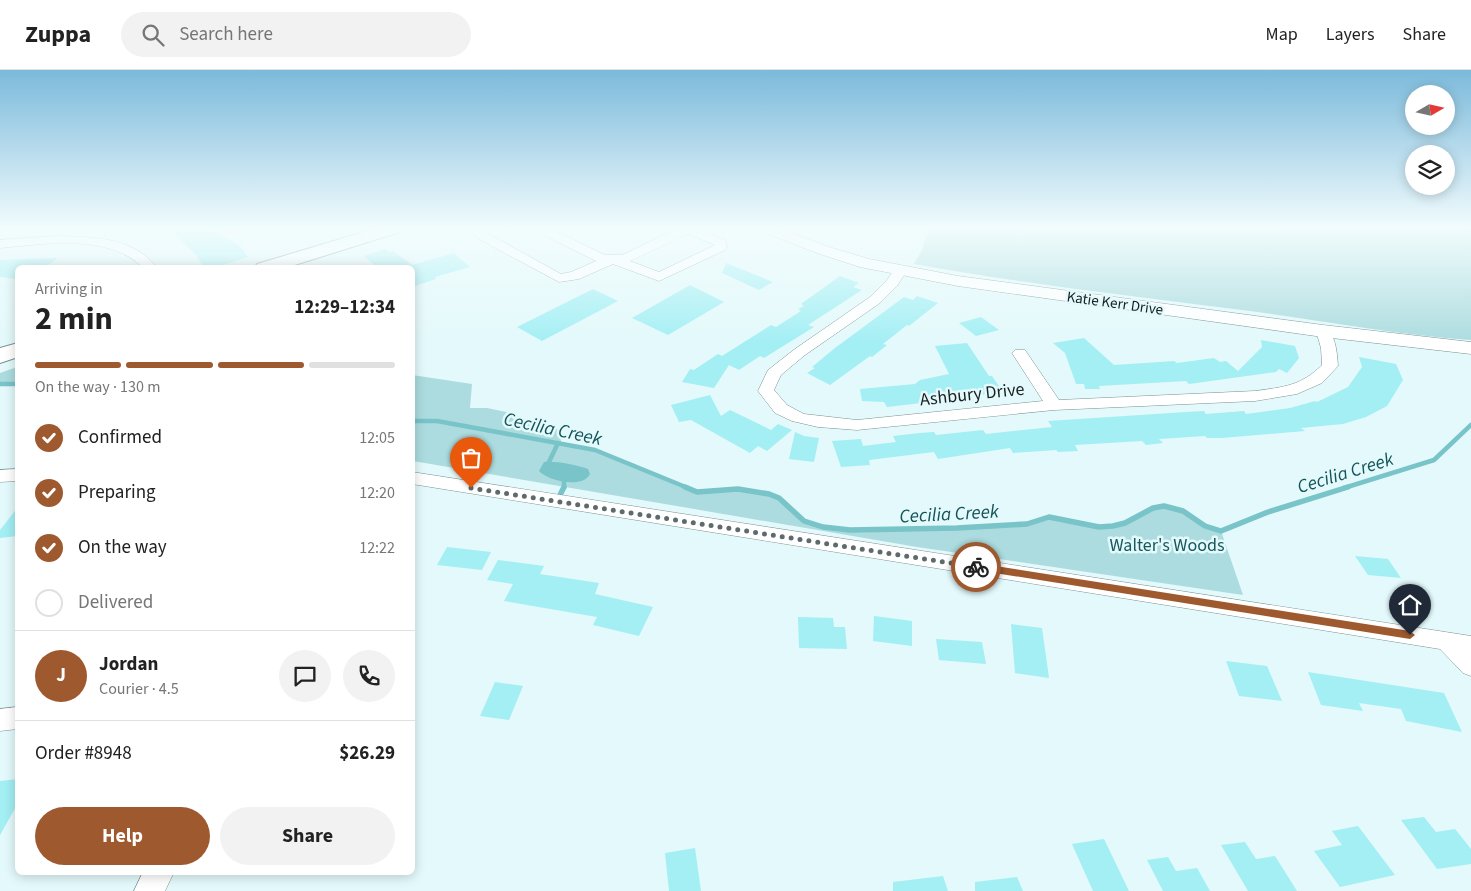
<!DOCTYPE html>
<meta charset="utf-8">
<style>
:root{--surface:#fff;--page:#f2f2f2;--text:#222;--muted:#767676;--line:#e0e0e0;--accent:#9e592e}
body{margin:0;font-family:"Source Sans 3",sans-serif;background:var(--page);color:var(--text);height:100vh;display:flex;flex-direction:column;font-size:19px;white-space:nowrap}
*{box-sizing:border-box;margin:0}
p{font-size:16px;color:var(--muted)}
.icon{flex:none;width:28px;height:28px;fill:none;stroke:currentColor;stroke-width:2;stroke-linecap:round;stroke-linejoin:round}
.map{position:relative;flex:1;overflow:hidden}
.panel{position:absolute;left:15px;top:195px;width:400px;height:610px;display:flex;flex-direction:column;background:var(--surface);border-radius:8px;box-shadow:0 2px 12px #0003}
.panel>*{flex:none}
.needle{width:32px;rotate:81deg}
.tools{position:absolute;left:1405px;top:15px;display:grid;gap:10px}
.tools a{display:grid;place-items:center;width:50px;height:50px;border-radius:50%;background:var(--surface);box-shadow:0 2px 12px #0003;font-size:25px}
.pin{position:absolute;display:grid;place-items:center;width:42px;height:42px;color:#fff;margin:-51px -21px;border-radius:50% 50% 50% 0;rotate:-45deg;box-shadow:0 0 5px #0007}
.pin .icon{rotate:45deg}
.courier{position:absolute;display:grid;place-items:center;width:50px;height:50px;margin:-25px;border:4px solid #9e592e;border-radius:50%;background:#fff;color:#222;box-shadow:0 1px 6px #0007}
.summary em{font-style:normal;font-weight:700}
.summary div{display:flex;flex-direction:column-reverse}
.summary{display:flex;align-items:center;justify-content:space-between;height:85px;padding:0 20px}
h1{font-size:32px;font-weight:700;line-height:38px}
.bar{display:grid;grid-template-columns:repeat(4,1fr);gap:8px 5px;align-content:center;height:60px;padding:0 20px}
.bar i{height:6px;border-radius:4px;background:var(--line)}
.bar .active{background:var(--accent)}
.bar p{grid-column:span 4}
.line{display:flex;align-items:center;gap:12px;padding:0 20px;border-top:1px solid var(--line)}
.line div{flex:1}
.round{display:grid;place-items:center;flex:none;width:52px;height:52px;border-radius:26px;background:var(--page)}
ol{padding:0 20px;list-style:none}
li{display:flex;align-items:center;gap:15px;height:55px}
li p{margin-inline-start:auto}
li .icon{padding:5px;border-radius:50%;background:var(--accent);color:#fff;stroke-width:4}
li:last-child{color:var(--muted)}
li i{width:28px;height:28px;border:2px solid var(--line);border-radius:50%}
.cta{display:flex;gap:10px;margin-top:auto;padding:10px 20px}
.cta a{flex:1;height:58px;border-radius:30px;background:var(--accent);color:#fff;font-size:20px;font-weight:700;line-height:58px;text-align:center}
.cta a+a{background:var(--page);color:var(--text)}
header{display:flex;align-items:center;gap:30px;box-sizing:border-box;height:70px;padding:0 25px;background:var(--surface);border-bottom:1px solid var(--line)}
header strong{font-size:24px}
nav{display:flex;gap:28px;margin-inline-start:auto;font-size:18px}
.search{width:350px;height:45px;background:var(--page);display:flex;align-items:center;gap:12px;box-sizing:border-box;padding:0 18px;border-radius:28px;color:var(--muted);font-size:19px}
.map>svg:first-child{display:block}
.green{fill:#acdcdf}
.water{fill:#78c4c8}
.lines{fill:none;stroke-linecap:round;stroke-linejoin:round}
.stream-far1{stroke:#78c4c8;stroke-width:4.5}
.stream{stroke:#78c4c8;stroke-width:5.5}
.building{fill:#a3eff4}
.minor-casing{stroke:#7b9091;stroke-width:1}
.tertiary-casing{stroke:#7b9091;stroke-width:1}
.secondary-casing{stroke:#7b9091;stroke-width:2}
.minor{fill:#fff;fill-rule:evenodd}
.tertiary{fill:#fff;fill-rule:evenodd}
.secondary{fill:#fff;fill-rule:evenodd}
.route{fill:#9e592e}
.done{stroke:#5e6b6d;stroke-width:5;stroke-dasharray:0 9}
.labels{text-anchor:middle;stroke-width:5;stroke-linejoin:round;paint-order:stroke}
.far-street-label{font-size:15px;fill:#171f20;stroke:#e3f9fb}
.street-label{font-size:18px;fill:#171f20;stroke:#e3f9fb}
.park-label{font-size:18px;fill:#18595d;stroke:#e3f9fb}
.water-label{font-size:19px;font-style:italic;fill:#135559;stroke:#e3f9fb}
</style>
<header>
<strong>Zuppa</strong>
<div class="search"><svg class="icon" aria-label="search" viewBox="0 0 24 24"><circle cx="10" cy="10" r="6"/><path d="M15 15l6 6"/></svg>Search here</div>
<nav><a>Map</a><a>Layers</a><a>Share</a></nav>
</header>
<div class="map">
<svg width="1471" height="821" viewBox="0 0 1471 821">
<rect width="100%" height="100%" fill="#e3f9fb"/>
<!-- green -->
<path class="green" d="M929 158H1471V270C1397 265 1324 251 1250 241 1138 227 1025 214 914 194L921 182Z
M17 297V314H0V303Z
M412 305 472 314 470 338H487L511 343 538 355 561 360V374L610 385 697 422H710L738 419 769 424 779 428 787 434 794 444 804 451 823 457 850 460 957 458 1027 454 1049 447 1099 457 1113 456 1125 453 1153 438 1164 436 1183 441 1205 456 1221 461 1243 525 917 477 413 391Z"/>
<!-- water -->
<path class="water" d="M544 392C558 391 575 395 588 399L590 404C583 419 548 411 539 401Z"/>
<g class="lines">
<!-- stream-far1 -->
<path class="stream-far1" d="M0 314H18
M412 351H437L595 380 688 418
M549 392 558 373
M564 411V418
M1344 418 1434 390 1471 355"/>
<!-- stream -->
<path class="stream" d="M685 417 697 422 738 419 769 424 779 428 804 451 823 457 850 460 957 458 1027 454 1049 447 1099 457 1113 456 1125 453 1153 438 1164 436 1183 441 1205 456 1221 461 1268 442 1348 417
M560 425 564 417"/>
</g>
<!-- building -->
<path class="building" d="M169 158H211L241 177 248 187 213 198H204L197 186Z
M386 179 389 182 393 181 412 195 454 183 470 197 435 207 436 209 412 217V198H378L364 186Z
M58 188 44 198H18V209L0 207V190Z
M726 193 773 212 759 220 722 203Z
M840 206 859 213 853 217 862 220 808 255 814 257 764 288 760 286 739 300 729 295 714 318 682 312 690 299 694 300 718 284 722 286 771 255 776 257 801 241 798 239 804 236 801 234Z
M690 215 724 232 668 265 632 248Z
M593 219 618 231 542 271 517 257Z
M917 226 938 233 909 256 907 255 883 274 887 275 872 287 870 286 830 315 807 303 815 298 812 297 835 278 904 227 913 230Z
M981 247 999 260 976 266 959 253Z
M1084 268 1114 295 1174 291 1177 293 1214 288 1220 292 1226 291 1238 301 1262 277 1261 270 1295 276 1299 288 1287 303 1279 299 1276 302 1189 314 1186 311 1099 316 1100 319H1085L1084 314H1076L1065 283 1053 273Z
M967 273 989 306H992L1001 319H998L1001 323 929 330 930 332 887 337 884 332 862 331 860 319 915 314 920 310 949 304 935 276Z
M1359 287 1396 294 1403 310 1387 336 1366 347 1343 354 1301 358 1305 361 1222 368H1207L1205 366 1159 369 1163 373 1146 375 1142 371 1075 375 1078 381 1058 382 1056 380 1013 383 1010 378 938 389 934 382 869 390 870 395 841 397 832 371 861 369 863 376 896 372 893 366 920 363 934 362 936 365 983 360 986 364 1052 357 1048 351 1186 342 1204 341 1206 344 1244 341 1246 344 1290 338 1315 331 1317 332 1348 317 1362 297Z
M710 325 721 346 730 340 771 360 778 354 792 360 767 381 758 376 750 383 691 350 679 352 671 335Z
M795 362 804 366 819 368 814 392 789 389Z
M18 437V466L0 468V460Z
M447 477 491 482 482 500 437 495Z
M1355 486 1388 489 1401 508 1368 505Z
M498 490 544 496 540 504 599 513 595 524 653 537 639 566 593 555 597 547 504 531 513 514 487 510Z
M874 546 912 551V576L873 571Z
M798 547 833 548 834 557H845L847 579 799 578Z
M1011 554 1042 558 1049 608 1015 603Z
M936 569 982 572 986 594 939 590Z
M1226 591 1267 596 1282 631 1239 626Z
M1308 602 1444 623 1462 662 1406 651 1401 639 1359 633 1363 641 1321 635Z
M495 612 523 616 509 650 480 646Z
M18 709V733L0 765V711Z
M1424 747 1436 762 1455 759 1471 779V794L1437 799 1401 750Z
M1358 756 1395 805 1340 817 1314 781 1342 775 1332 761Z
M1104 769 1129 821H1093L1072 774Z
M1245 772 1256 789 1275 786 1297 821H1248L1221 775Z
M695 778 701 821H669L665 783Z
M1168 787 1176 801 1197 798 1210 821H1163L1147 790Z
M943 806 948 821H893V812Z
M1017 807 1023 821H975V812Z"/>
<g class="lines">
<defs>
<path id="minor" d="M480 158H494L487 163 561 204 571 202 596 191 536 161 534 158H549L605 185H622L679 158H696L725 170 727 177 725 180 659 211 613 194 579 209 559 212 477 168 473 163ZM688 164 715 175 659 202 630 191Z
M59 166C94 167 134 167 157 198H143C110 163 43 174 0 178V170Z
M900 197 907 201 897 216 880 233 805 285 781 305 774 320 787 335 804 344 857 350 1043 331 1012 283 1015 280H1025L1059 330 1255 321C1284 317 1301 316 1322 295L1321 278 1316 261 1318 258H1328C1336 270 1337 282 1338 296L1322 313 1297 324 1255 331 1054 340 857 360 818 357 792 351 775 343 758 321 768 300 795 279 870 227 887 210 895 198Z
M18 399V411L0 412V400Z
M412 402 1471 566V606L1463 603 1440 579 412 414Z
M18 637V659L0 661V639Z
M143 802H174L165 821H134Z"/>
<path id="tertiary" d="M758 158H778L829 177 869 189 958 206 1323 255 1471 272V284L1323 267 958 216 860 197 817 183 760 161Z"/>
<path id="secondary" d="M377 158H403L400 162 285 198H255L257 194Z
M18 273V287L0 293V278Z"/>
</defs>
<!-- minor casing -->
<use href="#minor" class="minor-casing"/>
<!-- tertiary casing -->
<use href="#tertiary" class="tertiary-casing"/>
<!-- secondary casing -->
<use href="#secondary" class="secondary-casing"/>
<!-- minor -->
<use href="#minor" class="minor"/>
<!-- tertiary -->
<use href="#tertiary" class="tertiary"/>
<!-- secondary -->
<use href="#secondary" class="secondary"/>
</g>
<!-- sky -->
<linearGradient id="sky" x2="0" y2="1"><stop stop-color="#7bbadb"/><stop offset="0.58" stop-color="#f2fcfd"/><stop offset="1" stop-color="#f2fcfd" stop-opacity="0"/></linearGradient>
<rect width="1471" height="273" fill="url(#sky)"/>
<!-- route -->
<path class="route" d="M976 493 1410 561 1415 565 1410 569 976 500 971 497Z"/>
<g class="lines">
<!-- done -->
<path class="done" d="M471 418 976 497"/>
</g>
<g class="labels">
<!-- far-street labels -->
<g class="far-street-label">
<text transform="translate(1115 233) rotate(8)" y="5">Katie Kerr Drive</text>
</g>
<!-- street labels -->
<g class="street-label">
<text transform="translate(972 324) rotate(-6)" y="6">Ashbury Drive</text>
</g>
<!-- park labels -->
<g class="park-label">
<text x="1167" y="481">Walter's Woods</text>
</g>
<!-- water labels -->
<g class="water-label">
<text transform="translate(553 358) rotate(12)" y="7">Cecilia Creek</text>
<text transform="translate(1345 402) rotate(-17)" y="7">Cecilia Creek</text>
<text transform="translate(949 443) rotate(-3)" y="7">Cecilia Creek</text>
</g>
</g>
</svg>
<div class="tools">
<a><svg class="needle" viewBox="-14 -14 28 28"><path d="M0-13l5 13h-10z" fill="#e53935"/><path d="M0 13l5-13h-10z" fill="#767676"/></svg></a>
<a><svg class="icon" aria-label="layers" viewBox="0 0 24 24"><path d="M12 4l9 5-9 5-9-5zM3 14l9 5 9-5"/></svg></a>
</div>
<div class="pin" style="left:471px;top:418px;background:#ea580c"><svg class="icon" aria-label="bag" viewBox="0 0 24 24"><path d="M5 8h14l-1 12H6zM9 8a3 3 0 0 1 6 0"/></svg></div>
<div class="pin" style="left:1410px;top:565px;background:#1f2937"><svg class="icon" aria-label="home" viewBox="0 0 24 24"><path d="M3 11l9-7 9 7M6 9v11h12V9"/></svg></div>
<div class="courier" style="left:976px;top:497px"><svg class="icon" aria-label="bike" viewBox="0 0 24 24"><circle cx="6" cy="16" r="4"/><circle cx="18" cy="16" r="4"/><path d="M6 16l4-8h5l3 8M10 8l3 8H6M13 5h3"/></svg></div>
<section class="panel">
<div class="summary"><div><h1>2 min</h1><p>Arriving in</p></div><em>12:29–12:34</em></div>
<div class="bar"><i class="active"></i><i class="active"></i><i class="active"></i><i></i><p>On the way · 130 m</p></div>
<ol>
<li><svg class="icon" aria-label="check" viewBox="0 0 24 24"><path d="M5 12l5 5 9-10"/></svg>Confirmed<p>12:05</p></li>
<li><svg class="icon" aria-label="check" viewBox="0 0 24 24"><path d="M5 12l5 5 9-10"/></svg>Preparing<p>12:20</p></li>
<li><svg class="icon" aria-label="check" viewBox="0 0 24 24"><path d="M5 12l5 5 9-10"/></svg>On the way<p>12:22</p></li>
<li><i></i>Delivered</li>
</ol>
<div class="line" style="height:90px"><b class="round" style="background:var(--accent);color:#fff">J</b><div><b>Jordan</b><p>Courier · 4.5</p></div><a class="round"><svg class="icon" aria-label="chat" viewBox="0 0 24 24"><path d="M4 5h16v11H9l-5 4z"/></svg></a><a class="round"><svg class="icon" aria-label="phone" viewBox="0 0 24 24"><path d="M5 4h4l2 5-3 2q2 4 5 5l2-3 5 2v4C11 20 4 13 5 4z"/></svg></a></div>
<div class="line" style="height:65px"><div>Order #8948</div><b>$26.29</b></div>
<div class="cta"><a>Help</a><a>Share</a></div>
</section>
</div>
